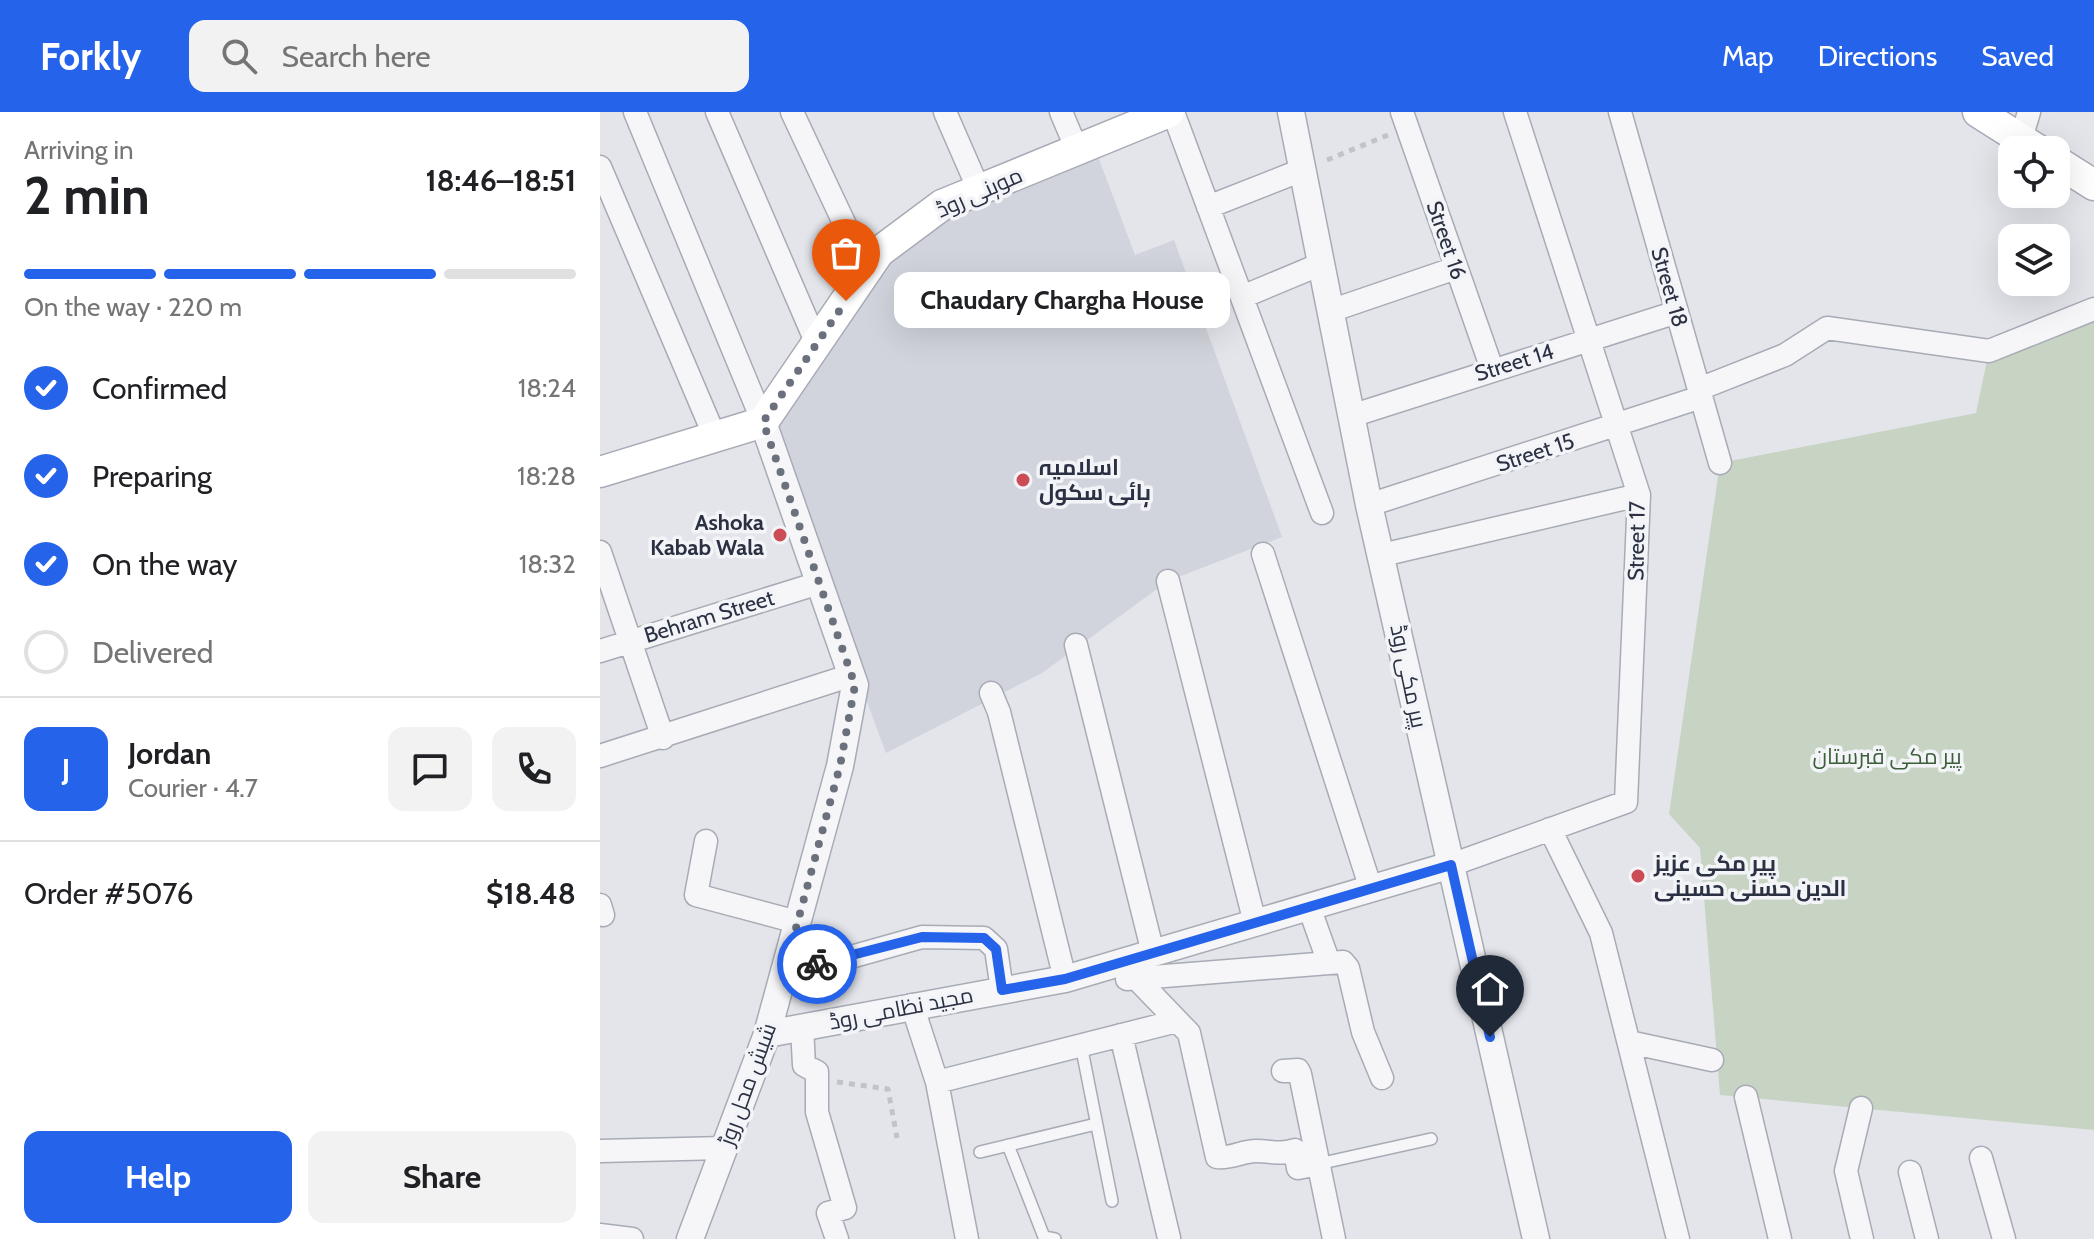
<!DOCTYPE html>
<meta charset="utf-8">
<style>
:root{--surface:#fff;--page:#f2f2f2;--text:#202124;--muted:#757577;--line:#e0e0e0;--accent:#2563eb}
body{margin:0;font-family:Cabin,Cairo,sans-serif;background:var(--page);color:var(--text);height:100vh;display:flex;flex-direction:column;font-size:30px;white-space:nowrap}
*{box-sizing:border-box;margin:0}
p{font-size:26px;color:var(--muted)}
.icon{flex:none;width:44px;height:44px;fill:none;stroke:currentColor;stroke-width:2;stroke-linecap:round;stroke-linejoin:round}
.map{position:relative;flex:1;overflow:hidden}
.panel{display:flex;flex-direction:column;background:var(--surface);width:600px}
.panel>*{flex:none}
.controls{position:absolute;left:1398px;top:24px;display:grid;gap:16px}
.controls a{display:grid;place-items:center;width:72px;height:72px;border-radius:16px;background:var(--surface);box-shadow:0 8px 32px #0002;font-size:40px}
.pin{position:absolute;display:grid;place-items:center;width:68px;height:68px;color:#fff;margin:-82px -34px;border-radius:50% 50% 50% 0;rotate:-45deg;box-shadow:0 0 8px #0007}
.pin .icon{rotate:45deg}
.courier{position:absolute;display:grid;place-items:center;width:80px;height:80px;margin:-40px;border:6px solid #2563eb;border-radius:50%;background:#fff;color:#222;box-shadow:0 2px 10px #0007}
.bubble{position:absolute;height:56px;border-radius:16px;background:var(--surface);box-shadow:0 8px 32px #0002;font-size:26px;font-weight:700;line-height:56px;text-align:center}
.summary em{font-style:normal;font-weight:700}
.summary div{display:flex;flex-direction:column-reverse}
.summary{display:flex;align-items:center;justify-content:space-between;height:136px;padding:0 24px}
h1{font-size:52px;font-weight:700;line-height:60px}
.bar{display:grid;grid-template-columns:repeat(4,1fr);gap:12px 8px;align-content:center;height:96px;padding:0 24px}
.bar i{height:10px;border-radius:6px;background:var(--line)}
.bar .current{background:var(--accent)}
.bar p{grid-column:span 4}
.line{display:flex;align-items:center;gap:20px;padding:0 24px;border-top:2px solid var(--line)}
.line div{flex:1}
.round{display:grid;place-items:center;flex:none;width:84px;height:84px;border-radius:16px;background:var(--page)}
ol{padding:0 24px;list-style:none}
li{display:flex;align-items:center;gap:24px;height:88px}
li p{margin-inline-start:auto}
li .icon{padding:8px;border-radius:50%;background:var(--accent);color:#fff;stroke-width:4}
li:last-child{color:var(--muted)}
li i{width:44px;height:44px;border:4px solid var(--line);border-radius:50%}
.cta{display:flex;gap:16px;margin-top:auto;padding:16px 24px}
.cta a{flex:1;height:92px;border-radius:16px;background:var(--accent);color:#fff;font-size:32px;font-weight:700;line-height:92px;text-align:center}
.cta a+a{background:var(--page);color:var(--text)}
header{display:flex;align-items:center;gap:48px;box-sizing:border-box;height:112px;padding:0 40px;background:var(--accent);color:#fff}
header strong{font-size:38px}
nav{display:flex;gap:44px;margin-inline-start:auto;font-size:28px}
.search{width:560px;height:72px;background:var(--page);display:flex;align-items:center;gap:20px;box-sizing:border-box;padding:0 28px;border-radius:16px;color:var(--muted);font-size:30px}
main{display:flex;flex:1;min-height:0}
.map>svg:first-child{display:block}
.built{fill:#d1d4dc}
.green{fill:#c7d4c4}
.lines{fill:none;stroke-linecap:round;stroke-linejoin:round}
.service-casing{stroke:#a8abb5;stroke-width:14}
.minor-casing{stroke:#a8abb5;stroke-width:25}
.tertiary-casing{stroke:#a8abb5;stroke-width:29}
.secondary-casing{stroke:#a8abb5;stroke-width:33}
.path{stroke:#c1c3c9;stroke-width:5;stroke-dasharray:6 6;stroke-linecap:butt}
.service{stroke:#f6f6f9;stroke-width:11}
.minor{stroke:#f6f6f9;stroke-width:22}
.tertiary{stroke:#f6f6f9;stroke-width:26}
.secondary{stroke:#fff;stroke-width:30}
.done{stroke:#6b707d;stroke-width:8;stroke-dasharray:0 14.4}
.route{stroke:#2563eb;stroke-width:10}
.poi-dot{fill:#cb4c54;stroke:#f3f4f8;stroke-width:3}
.labels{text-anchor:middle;stroke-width:7;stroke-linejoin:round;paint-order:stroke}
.street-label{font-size:22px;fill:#2b3142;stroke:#f3f4f8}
.poi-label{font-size:22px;font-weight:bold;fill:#2b3142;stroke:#f3f4f8;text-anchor:start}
.park-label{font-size:22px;fill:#3c5e39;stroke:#f3f4f8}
</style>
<header>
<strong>Forkly</strong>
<div class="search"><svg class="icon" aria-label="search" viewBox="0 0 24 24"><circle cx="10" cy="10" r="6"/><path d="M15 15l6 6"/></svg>Search here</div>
<nav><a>Map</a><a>Directions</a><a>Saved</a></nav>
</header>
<main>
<section class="panel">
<div class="summary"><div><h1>2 min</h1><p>Arriving in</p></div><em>18:46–18:51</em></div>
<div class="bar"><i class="current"></i><i class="current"></i><i class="current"></i><i></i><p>On the way · 220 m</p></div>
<ol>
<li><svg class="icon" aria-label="check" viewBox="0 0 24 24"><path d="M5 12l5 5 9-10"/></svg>Confirmed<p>18:24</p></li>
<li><svg class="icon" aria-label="check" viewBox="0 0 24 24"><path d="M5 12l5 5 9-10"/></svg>Preparing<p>18:28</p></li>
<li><svg class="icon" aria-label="check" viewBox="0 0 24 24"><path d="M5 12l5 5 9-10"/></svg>On the way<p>18:32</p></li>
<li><i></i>Delivered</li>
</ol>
<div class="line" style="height:144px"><b class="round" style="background:var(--accent);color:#fff">J</b><div><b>Jordan</b><p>Courier · 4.7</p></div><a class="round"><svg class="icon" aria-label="chat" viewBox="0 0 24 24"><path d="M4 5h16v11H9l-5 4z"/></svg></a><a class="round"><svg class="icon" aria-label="phone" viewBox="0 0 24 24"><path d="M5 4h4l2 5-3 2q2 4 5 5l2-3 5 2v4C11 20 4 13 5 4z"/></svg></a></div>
<div class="line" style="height:104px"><div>Order #5076</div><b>$18.48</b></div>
<div class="cta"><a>Help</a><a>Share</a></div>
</section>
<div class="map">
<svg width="1494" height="1127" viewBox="0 0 1494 1127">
<rect width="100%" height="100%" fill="#e3e5eb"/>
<!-- built -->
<path class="built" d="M493 31 535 143 574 128 682 425 568 469 442 561 286 641 163 310 275 147 342 93Z"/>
<!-- green -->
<path class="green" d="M1494 197V1018L1120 983 1100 736 1069 702 1120 351 1376 301 1389 239Z"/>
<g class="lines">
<defs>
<path id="service" d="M481 933 512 1089
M408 1033 444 1125 455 1127
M380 1040 496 1012
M718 1052 831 1027"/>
<path id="minor" d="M35 0 163 310
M117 0 217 232
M192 0 246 115 275 147
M345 0 379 78
M461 0 477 38
M573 0 722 401
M802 0 892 257
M1020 0 1120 351
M1421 27 1429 0
M0 55 115 325
M608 95 702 58
M642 185 721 152
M730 199 856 156
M1099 277 1185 243 1227 216 1389 239 1494 197
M751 304 1077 200
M769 393 1101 285
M0 440 63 626
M663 442 771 777
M782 443 1039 383
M568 469 655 811
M476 533 553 841
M0 539 219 471
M391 581 399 600 465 867
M0 644 252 563
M950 717 1001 821 1078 1127
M106 729 96 783 197 810
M851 753 1026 690 1039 383 915 0
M0 793 3 803
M709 795 729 851 743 850 748 856 763 920 782 966
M183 864 322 825 384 826 396 837 402 878
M527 867 729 851
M537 867 589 921 617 1045C631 1047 642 1039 656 1039 673 1039 677 1043 695 1038L698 1056 718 1052
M312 893 337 970 577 909
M202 915 204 953 217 960V1000L245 1096 228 1101 237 1127
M521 923 569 1126
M1029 930 1112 948
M683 959 698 958 700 962 734 1127
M337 970 367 1127
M1146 985 1180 1127
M1261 996 1246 1059 1262 1127
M0 1039 124 1036
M1381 1046 1404 1127
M1310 1060 1327 1127
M0 1123 32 1127"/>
<path id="tertiary" d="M691 0 769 393 936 1127
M167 922 465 867 851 753
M90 1127 167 922 240 654 255 573 163 310"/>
<path id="secondary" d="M1378 0 1438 38
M1456 49 1494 73
M0 360 163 310 279 140 342 93 569 0"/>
</defs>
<!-- service casing -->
<use href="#service" class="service-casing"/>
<!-- minor casing -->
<use href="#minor" class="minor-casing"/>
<!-- tertiary casing -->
<use href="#tertiary" class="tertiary-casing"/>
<!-- secondary casing -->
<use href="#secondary" class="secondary-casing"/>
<!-- path -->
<path class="path" d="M727 48 788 23
M237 970 288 977 297 1026"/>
<!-- service -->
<use href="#service" class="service"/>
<!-- minor -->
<use href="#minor" class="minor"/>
<!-- tertiary -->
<use href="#tertiary" class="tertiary"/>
<!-- secondary -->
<use href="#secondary" class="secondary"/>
</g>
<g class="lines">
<!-- done -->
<path class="done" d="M217 852 183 864 240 654 255 573 163 310 246 189"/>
<!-- route -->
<path class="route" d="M217 852 322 825 384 826 396 837 402 878 465 867 851 753 890 925"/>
</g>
<!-- markers -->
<g class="poi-dot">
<circle cx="423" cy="368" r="8"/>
<circle cx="180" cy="423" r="8"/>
<circle cx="1038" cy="764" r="8"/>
</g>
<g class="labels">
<!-- street labels -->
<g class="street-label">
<text transform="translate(379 80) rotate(-24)" y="8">موہنی روڈ</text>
<text transform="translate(847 128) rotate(71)" y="8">Street 16</text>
<text transform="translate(1070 175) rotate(74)" y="8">Street 18</text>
<text transform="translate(914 250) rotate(-17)" y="8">Street 14</text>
<text transform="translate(935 340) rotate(-18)" y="8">Street 15</text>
<text transform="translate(1036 429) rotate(-89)" y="8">Street 17</text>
<text transform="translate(109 504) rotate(-17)" y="8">Behram Street</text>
<text transform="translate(809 564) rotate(78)" y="8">پیر مکی روڈ</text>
<text transform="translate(301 896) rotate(-11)" y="8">مجید نظامی روڈ</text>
<text transform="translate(147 972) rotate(-70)" y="8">شیش محل روڑ</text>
</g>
<!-- poi labels -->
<g class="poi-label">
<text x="439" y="363">اسلامیہ<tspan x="439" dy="25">ہائی سکول</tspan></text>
<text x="164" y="418" text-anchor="end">Ashoka<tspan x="164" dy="25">Kabab Wala</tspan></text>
<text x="1054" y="759">پیر مکی عزیز<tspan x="1054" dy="25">الدین حسنی حسینی</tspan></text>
</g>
<!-- park labels -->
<g class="park-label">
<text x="1287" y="652">پیر مکی قبرستان</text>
</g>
</g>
</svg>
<div class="controls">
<a><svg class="icon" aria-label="locate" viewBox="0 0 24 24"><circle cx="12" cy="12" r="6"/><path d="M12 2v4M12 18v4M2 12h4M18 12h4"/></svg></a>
<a><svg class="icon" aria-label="layers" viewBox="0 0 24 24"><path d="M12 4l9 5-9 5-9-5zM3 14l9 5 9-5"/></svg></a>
</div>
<div class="pin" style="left:246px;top:189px;background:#ea580c"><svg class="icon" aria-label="bag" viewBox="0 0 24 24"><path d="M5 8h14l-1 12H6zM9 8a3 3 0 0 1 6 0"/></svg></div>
<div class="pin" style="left:890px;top:925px;background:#1f2937"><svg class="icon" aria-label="home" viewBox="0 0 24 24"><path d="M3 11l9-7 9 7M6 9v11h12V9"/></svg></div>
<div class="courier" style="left:217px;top:852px"><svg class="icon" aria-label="bike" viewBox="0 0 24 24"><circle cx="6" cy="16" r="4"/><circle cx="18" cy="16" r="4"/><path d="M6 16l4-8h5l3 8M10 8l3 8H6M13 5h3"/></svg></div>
<div class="bubble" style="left:294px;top:160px;width:336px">Chaudary Chargha House</div>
</div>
</main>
